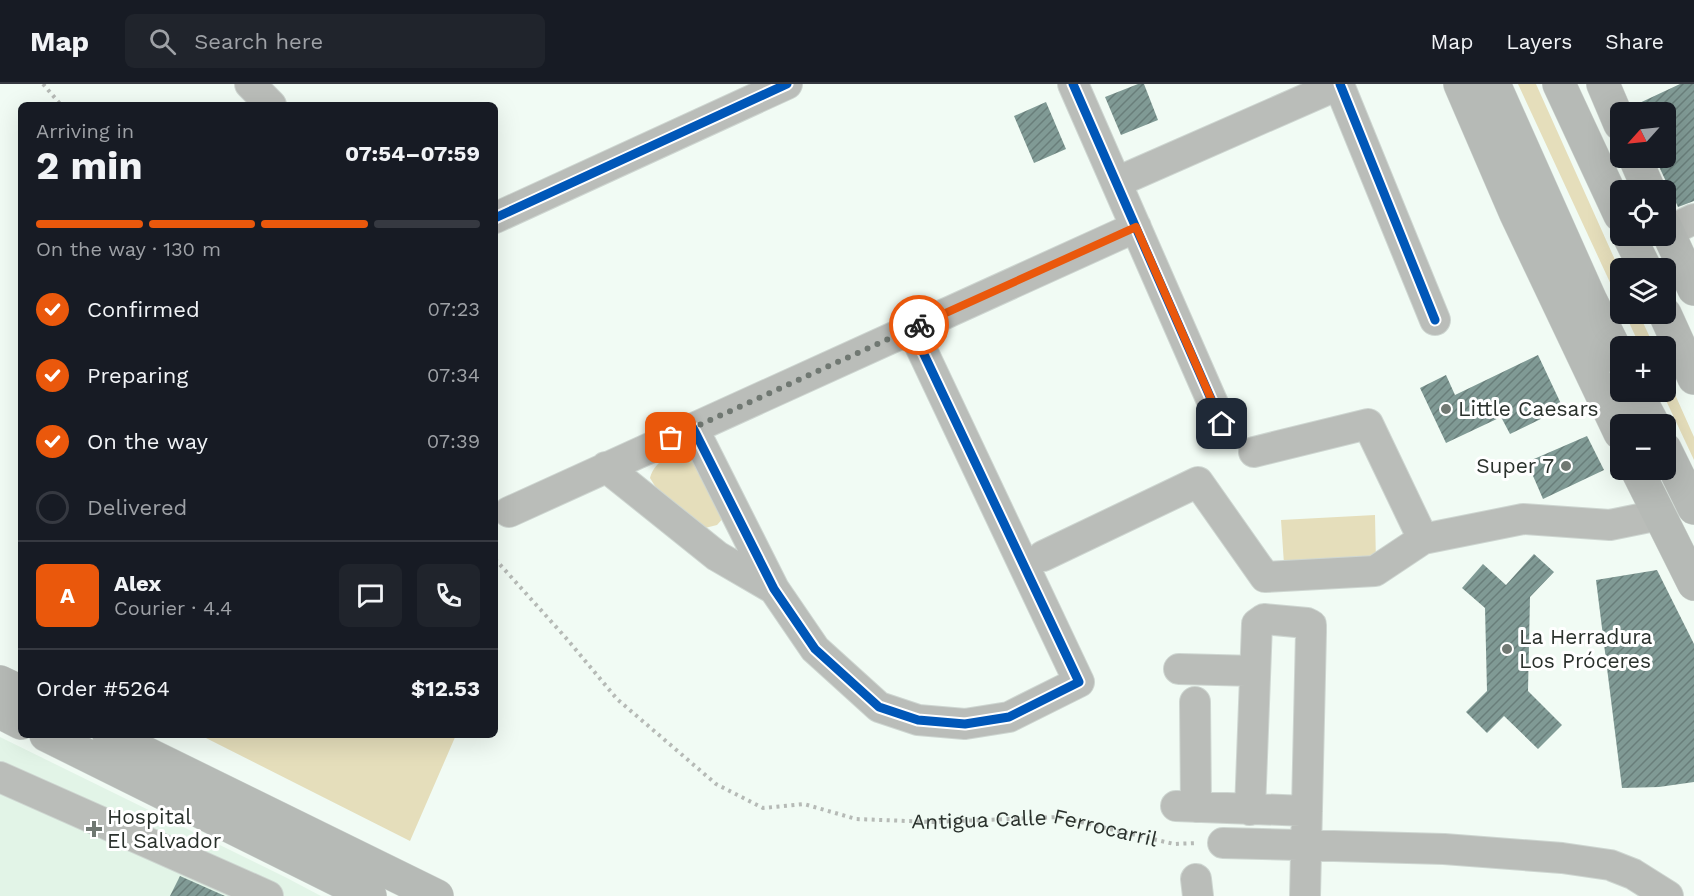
<!DOCTYPE html>
<meta charset="utf-8">
<style>
:root{--surface:#171b24;--page:#20242c;--text:#f1f3f6;--muted:#9ea1a6;--line:#363941;--accent:#ea580c}
body{margin:0;font-family:"Work Sans",sans-serif;background:var(--page);color:var(--text);height:100vh;display:flex;flex-direction:column;font-size:22px;white-space:nowrap}
*{box-sizing:border-box;margin:0}
p{font-size:20px;color:var(--muted)}
.icon{flex:none;width:33px;height:33px;fill:none;stroke:currentColor;stroke-width:2;stroke-linecap:round;stroke-linejoin:round}
.map{position:relative;flex:1;overflow:hidden}
.side{position:absolute;left:18px;top:18px;width:480px;height:636px;display:flex;flex-direction:column;background:var(--surface);border-radius:9px;box-shadow:0 6px 24px #0002}
.side>*{flex:none}
.needle{width:39px;rotate:243deg}
.tools{position:absolute;left:1610px;top:18px;display:grid;gap:12px}
.tools a{display:grid;place-items:center;width:66px;height:66px;border-radius:9px;background:var(--surface);box-shadow:0 6px 24px #0002;font-size:30px}
.pin{position:absolute;display:grid;place-items:center;width:51px;height:51px;color:#fff;margin:-26px;border-radius:12px;box-shadow:0 3px 9px #0006}
.courier{position:absolute;display:grid;place-items:center;width:60px;height:60px;margin:-30px;border:4px solid #ea580c;border-radius:50%;background:#fff;color:#222;box-shadow:0 2px 8px #0007}
.head em{font-style:normal;font-weight:700}
.head div{display:flex;flex-direction:column-reverse}
.head{display:flex;align-items:center;justify-content:space-between;height:102px;padding:0 18px}
h1{font-size:39px;font-weight:700;line-height:45px}
.bar{display:grid;grid-template-columns:repeat(4,1fr);gap:9px 6px;align-content:center;height:72px;padding:0 18px}
.bar i{height:8px;border-radius:4px;background:var(--line)}
.bar .active{background:var(--accent)}
.bar p{grid-column:span 4}
.line{display:flex;align-items:center;gap:15px;padding:0 18px;border-top:2px solid var(--line)}
.line div{flex:1}
.round{display:grid;place-items:center;flex:none;width:63px;height:63px;border-radius:9px;background:var(--page)}
ol{padding:0 18px;list-style:none}
li{display:flex;align-items:center;gap:18px;height:66px}
li p{margin-inline-start:auto}
li .icon{padding:6px;border-radius:50%;background:var(--accent);color:#fff;stroke-width:4}
li:last-child{color:var(--muted)}
li i{width:33px;height:33px;border:3px solid var(--line);border-radius:50%}
header{display:flex;align-items:center;gap:36px;box-sizing:border-box;height:84px;padding:0 30px;background:var(--surface);border-bottom:2px solid var(--line)}
header strong{font-size:28px}
nav{display:flex;gap:33px;margin-inline-start:auto;font-size:21px}
.search{width:420px;height:54px;background:var(--page);display:flex;align-items:center;gap:15px;box-sizing:border-box;padding:0 21px;border-radius:9px;color:var(--muted);font-size:22px}
.map>svg:first-child{display:block}
.built{fill:#e2f4e7}
.green{fill:#e5debb}
.building{fill:url(#building-hatch)}
.lines{fill:none;stroke-linecap:round;stroke-linejoin:round}
.minor-casing{stroke:#ced6d1;stroke-width:32}
.highway-casing{stroke:#ced6d1;stroke-width:34}
.path{stroke:#b6bab6;stroke-width:4;stroke-dasharray:3 4.5;stroke-linecap:butt}
.minor{stroke:#babdb9;stroke-width:30}
.highway{stroke:#b6bab6;stroke-width:33}
.cycleway-casing{stroke:#fff;stroke-width:13}
.cycleway{stroke:#0057b8;stroke-width:9}
.done{stroke:#707872;stroke-width:6;stroke-dasharray:0 10.8}
.route{stroke:#ea580c;stroke-width:8}
.poi-dot{fill:#707872;stroke:#fff;stroke-width:2}
.labels{text-anchor:middle;stroke-width:6;stroke-linejoin:round;paint-order:stroke}
.poi-label{font-size:21px;fill:#2a312c;stroke:#fff;text-anchor:start}
.street-label{font-size:21px;fill:#2a312c;stroke:#fff}
</style>
<header>
<strong>Map</strong>
<div class="search"><svg class="icon" aria-label="search" viewBox="0 0 24 24"><circle cx="10" cy="10" r="6"/><path d="M15 15l6 6"/></svg>Search here</div>
<nav><a>Map</a><a>Layers</a><a>Share</a></nav>
</header>
<div class="map">
<svg width="1694" height="812" viewBox="0 0 1694 812">
<defs>
<pattern id="building-hatch" width="6" height="6" patternUnits="userSpaceOnUse" patternTransform="scale(1.5)"><rect width="6" height="6" fill="#809a95"/><path d="M-1 1l2-2M0 6l6-6M5 7l2-2" fill="none" stroke="#697e7a"/></pattern>
</defs>
<rect width="100%" height="100%" fill="#f1fbf4"/>
<!-- built -->
<path class="built" d="M0 653 285 793 321 812H0Z"/>
<!-- green -->
<path class="green" d="M1518 0H1536L1620 187V220Z
M1625 230H1639L1654 262H1640Z
M1665 288 1694 353V376L1662 308H1665Z
M689 366 726 431 717 441 705 444 694 443 670 426 650 394C655 376 672 369 689 366Z
M1375 431 1376 479 1284 480 1281 436Z
M200 651H456L410 757Z"/>
<!-- building -->
<path class="building" d="M1138 0H1144L1158 36 1121 51 1105 13Z
M1680 0H1694V117L1678 123 1655 74H1665V28H1635L1633 22Z
M1046 18 1066 65 1034 79 1014 32Z
M1538 271 1563 324 1510 350 1501 333 1446 359 1420 304 1446 291 1455 311Z
M1587 352 1604 386 1543 415 1527 378Z
M1534 470 1554 488 1530 513 1528 607 1562 641 1538 665 1504 632 1487 649 1466 628 1487 607 1485 524 1462 504 1483 480 1506 501Z
M1657 486 1694 560V698L1659 703 1622 704 1596 496Z
M180 792 225 812H170Z"/>
<g class="lines">
<defs>
<path id="minor" d="M250 0 271 21
M1073 0 1222 340
M1339 1 1435 236
M1117 98 1340 0
M495 134 787 0
M1667 148 1694 135
M693 344 774 505 815 565 879 623 918 636 965 640 1009 633 1079 598 912 245
M1254 368 1368 340 1423 455 1523 435 1610 441 1659 431
M606 383 717 472 774 505
M509 428 1136 143
M1043 472 1198 398 1265 493 1375 487 1423 455
M1179 585 1255 587
M1195 618 1196 723
M0 693 268 812
M1176 722 1307 727
M1250 726 1257 540 1264 535 1307 539 1311 541V548L1305 812
M1223 759 1444 765 1562 774 1610 781 1633 790 1668 812
M1196 795 1198 812"/>
<path id="highway" d="M1460 0 1516 130 1620 349
M1494 0 1590 215 1620 275
M1559 0 1620 131
M1603 0 1620 40
M1635 74 1649 106
M1665 142 1694 205
M1629 152 1645 184
M1665 230 1694 294
M1636 308 1653 340
M1665 365 1694 424
M1637 386 1694 500
M0 598 21 608
M0 628 21 639
M46 651 370 812
M109 651 437 812"/>
</defs>
<!-- minor casing -->
<use href="#minor" class="minor-casing"/>
<!-- highway casing -->
<use href="#highway" class="highway-casing"/>
<!-- path -->
<g class="path">
<path d="M43 0 61 21"/>
<path id="s1" d="M495 475 566 554 617 615 716 700 763 724 804 720 856 735 933 738 1059 733 1174 760 1198 759"/>
</g>
<!-- minor -->
<use href="#minor" class="minor"/>
<!-- highway -->
<use href="#highway" class="highway"/>
<defs>
<path id="cycleway" d="M1073 0 1222 340
M1340 0 1435 236
M495 134 787 0
M693 344 774 505 815 565 879 623 918 636 965 640 1009 633 1079 598 912 245"/>
</defs>
<!-- cycleway casing -->
<use href="#cycleway" class="cycleway-casing"/>
<!-- cycleway -->
<use href="#cycleway" class="cycleway"/>
</g>
<g class="lines">
<!-- done -->
<path class="done" d="M671 354 919 241"/>
<!-- route -->
<path class="route" d="M919 241 1136 143 1222 340"/>
</g>
<!-- markers -->
<g class="poi-dot">
<circle cx="1446" cy="325" r="6"/>
<circle cx="1566" cy="382" r="6"/>
<circle cx="1507" cy="565" r="6"/>
<path d="M91 736h6v6h6v6h-6v6h-6v-6h-6v-6h6z"/>
</g>
<g class="labels">
<!-- poi labels -->
<g class="poi-label">
<text x="1458" y="332">Little Caesars</text>
<text x="1554" y="389" text-anchor="end">Super 7</text>
<text x="1519" y="560">La Herradura<tspan x="1519" dy="24">Los Próceres</tspan></text>
<text x="107" y="740">Hospital<tspan x="107" dy="24">El Salvador</tspan></text>
</g>
<!-- street labels -->
<g class="street-label">
<text dy="7" stroke="none"><textPath href="#s1" startOffset="644">Antigua Calle Ferrocarril</textPath></text>
</g>
</g>
</svg>
<div class="tools">
<a><svg class="needle" viewBox="-14 -14 28 28"><path d="M0-13l5 13h-10z" fill="#e53935"/><path d="M0 13l5-13h-10z" fill="#9ea1a6"/></svg></a>
<a><svg class="icon" aria-label="locate" viewBox="0 0 24 24"><circle cx="12" cy="12" r="6"/><path d="M12 2v4M12 18v4M2 12h4M18 12h4"/></svg></a>
<a><svg class="icon" aria-label="layers" viewBox="0 0 24 24"><path d="M12 4l9 5-9 5-9-5zM3 14l9 5 9-5"/></svg></a>
<a>+</a>
<a>−</a>
</div>
<div class="pin" style="left:671px;top:354px;background:#ea580c"><svg class="icon" aria-label="bag" viewBox="0 0 24 24"><path d="M5 8h14l-1 12H6zM9 8a3 3 0 0 1 6 0"/></svg></div>
<div class="pin" style="left:1222px;top:340px;background:#1f2937"><svg class="icon" aria-label="home" viewBox="0 0 24 24"><path d="M3 11l9-7 9 7M6 9v11h12V9"/></svg></div>
<div class="courier" style="left:919px;top:241px"><svg class="icon" aria-label="bike" viewBox="0 0 24 24"><circle cx="6" cy="16" r="4"/><circle cx="18" cy="16" r="4"/><path d="M6 16l4-8h5l3 8M10 8l3 8H6M13 5h3"/></svg></div>
<section class="side">
<div class="head"><div><h1>2 min</h1><p>Arriving in</p></div><em>07:54–07:59</em></div>
<div class="bar"><i class="active"></i><i class="active"></i><i class="active"></i><i></i><p>On the way · 130 m</p></div>
<ol>
<li><svg class="icon" aria-label="check" viewBox="0 0 24 24"><path d="M5 12l5 5 9-10"/></svg>Confirmed<p>07:23</p></li>
<li><svg class="icon" aria-label="check" viewBox="0 0 24 24"><path d="M5 12l5 5 9-10"/></svg>Preparing<p>07:34</p></li>
<li><svg class="icon" aria-label="check" viewBox="0 0 24 24"><path d="M5 12l5 5 9-10"/></svg>On the way<p>07:39</p></li>
<li><i></i>Delivered</li>
</ol>
<div class="line" style="height:108px"><b class="round" style="background:var(--accent);color:#fff">A</b><div><b>Alex</b><p>Courier · 4.4</p></div><a class="round"><svg class="icon" aria-label="chat" viewBox="0 0 24 24"><path d="M4 5h16v11H9l-5 4z"/></svg></a><a class="round"><svg class="icon" aria-label="phone" viewBox="0 0 24 24"><path d="M5 4h4l2 5-3 2q2 4 5 5l2-3 5 2v4C11 20 4 13 5 4z"/></svg></a></div>
<div class="line" style="height:78px"><div>Order #5264</div><b>$12.53</b></div>
</section>
</div>
